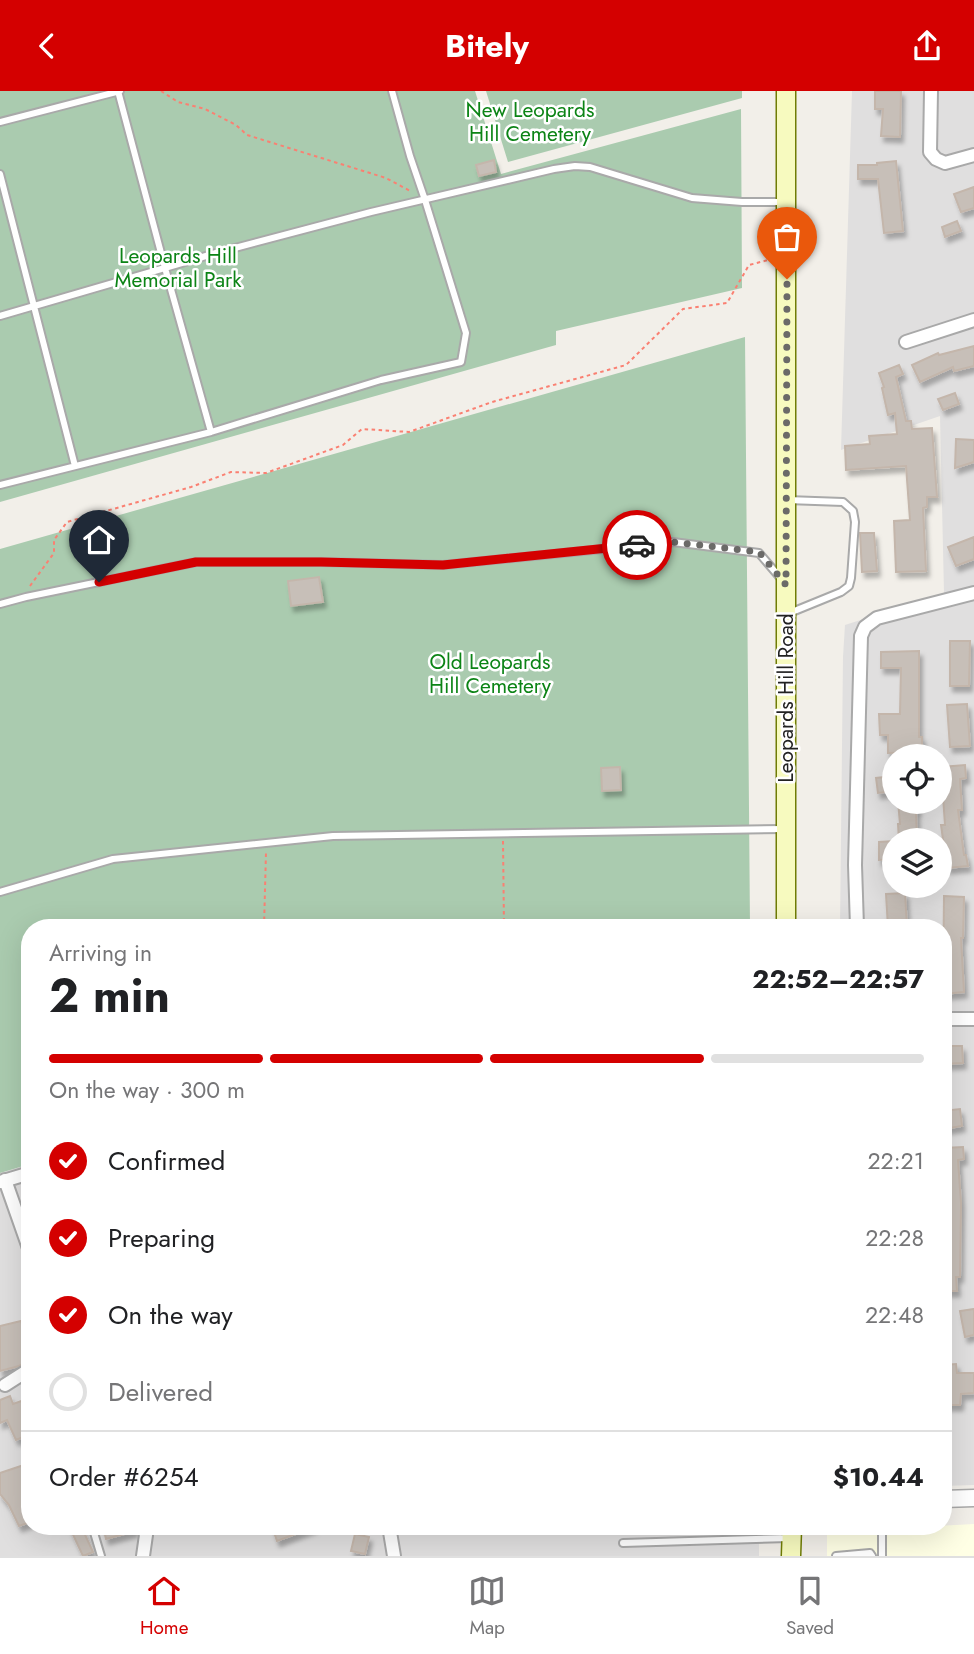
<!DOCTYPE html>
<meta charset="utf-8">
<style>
:root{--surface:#fff;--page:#f2f2f2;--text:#202124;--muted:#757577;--line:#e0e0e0;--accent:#d40000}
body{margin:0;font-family:Jost,sans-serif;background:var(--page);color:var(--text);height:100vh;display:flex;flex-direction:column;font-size:26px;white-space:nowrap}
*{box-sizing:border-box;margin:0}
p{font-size:23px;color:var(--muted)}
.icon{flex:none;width:38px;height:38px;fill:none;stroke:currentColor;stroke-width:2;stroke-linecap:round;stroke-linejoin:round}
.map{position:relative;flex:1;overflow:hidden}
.sheet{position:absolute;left:21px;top:828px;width:931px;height:616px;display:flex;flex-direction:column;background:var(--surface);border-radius:28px;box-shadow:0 7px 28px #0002}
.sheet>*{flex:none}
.fabs{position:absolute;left:882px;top:653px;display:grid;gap:14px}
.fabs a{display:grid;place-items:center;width:70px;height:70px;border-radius:50%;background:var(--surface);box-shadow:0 7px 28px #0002;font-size:35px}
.pin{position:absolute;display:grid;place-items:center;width:60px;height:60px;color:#fff;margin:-72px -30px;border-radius:50% 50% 50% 0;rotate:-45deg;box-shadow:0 0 7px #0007}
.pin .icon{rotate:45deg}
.courier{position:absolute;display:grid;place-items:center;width:70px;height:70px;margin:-35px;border:5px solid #d40000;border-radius:50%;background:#fff;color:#222;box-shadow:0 2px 9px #0007}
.head em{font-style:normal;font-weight:700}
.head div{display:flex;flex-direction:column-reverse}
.head{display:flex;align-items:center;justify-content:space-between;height:119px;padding:0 28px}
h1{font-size:46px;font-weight:700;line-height:52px}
.bar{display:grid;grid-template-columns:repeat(4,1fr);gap:10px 7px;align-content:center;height:84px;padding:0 28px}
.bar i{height:9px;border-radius:5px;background:var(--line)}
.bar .on{background:var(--accent)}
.bar p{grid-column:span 4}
.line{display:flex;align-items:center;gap:18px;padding:0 28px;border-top:2px solid var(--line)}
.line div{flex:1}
ol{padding:0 28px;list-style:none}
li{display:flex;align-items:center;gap:21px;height:77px}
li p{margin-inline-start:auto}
li .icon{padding:7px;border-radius:50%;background:var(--accent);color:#fff;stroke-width:4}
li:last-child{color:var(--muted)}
li i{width:38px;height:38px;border:4px solid var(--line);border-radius:50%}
header{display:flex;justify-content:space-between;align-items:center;height:91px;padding:0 28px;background:var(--accent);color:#fff;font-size:32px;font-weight:700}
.tab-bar{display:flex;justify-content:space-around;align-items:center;height:98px;border-top:2px solid var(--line);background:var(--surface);font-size:19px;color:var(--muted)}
.tab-bar a{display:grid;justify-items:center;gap:4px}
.tab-bar .on{color:var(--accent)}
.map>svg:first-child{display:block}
.residential{fill:#e0dfdf;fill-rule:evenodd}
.education{fill:#ffffe5}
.cemetery{fill:#aacbaf}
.building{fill:#c7bfb8;stroke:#c4b6ab;stroke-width:2;filter:url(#shadow)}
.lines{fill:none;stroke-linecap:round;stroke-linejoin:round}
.service-casing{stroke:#a9a9a9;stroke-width:10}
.minor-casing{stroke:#a9a9a9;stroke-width:16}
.tertiary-casing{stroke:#a9a9a9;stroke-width:19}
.secondary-casing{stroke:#707d05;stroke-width:21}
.path{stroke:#fa8072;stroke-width:2;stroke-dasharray:3.5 3.5;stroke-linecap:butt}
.service{stroke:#fff;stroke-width:6}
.minor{stroke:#fff;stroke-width:12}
.tertiary{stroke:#fff;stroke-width:16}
.secondary{stroke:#f7fabf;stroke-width:18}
.done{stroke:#6b6a68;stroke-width:7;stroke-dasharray:0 12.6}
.route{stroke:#d40000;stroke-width:9}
.labels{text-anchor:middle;stroke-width:5;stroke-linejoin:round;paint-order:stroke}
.park-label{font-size:21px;fill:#0c8416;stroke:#fff}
.street-label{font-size:21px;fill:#222;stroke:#fff}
</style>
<header><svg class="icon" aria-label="back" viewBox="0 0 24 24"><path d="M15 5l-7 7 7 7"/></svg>Bitely<svg class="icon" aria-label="share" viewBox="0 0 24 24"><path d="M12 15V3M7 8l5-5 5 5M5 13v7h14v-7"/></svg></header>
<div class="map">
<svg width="974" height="1465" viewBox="0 0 974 1465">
<defs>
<filter id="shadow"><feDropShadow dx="3" dy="5.5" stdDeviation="2" flood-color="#0004"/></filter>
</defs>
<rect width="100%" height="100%" fill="#f2efe9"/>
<!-- residential -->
<path class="residential" d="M852 0H974V1394L943 1395V836H840L843 566 845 534 944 502 940 325 841 359ZM894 665H940V710H894ZM894 749H940V794H894Z
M30 1073V1435H759V1465H0V1082Z"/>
<!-- education -->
<path class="education" d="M974 1433V1465H827V1441Z"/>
<!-- cemetery -->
<path class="cemetery" d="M0 0H475L501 83 741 18 742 197 556 240V254L0 411Z
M486 0H742V7L508 71Z
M745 246 750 836H30V1073L0 1082V458Z"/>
<!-- building -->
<path class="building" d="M875 0H901L900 46 881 45 883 18H875Z
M494 69 496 81 479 85 476 74Z
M896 70 903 140 884 142 878 88H858V74H877V72Z
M974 96V117L961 121 954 103Z
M957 130 961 140 945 146 942 136Z
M974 255V275L954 280 953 276 920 291 912 274 938 262 939 264Z
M899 274 903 283 896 286 906 330H911L912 338 932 337 937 406H927V416L923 417 926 480 896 481 894 430 910 429 906 375 846 379 845 355 870 353 869 345 897 343 895 322 888 324 882 297 884 296 879 282Z
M955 302 959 313 943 319 938 308Z
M956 348 974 349V371L955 377Z
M860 442H874L877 480 862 481Z
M974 446V468L956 475 948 456Z
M319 486 323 511 291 515 288 490Z
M950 550H970L969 595H950Z
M919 560V646H922V661L888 662V644H880L879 623H900L901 577H881V561Z
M967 613 970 655 950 656 947 614Z
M965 674 966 687 960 688 962 719H958L964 764H966L968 775 947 777 941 734H945L941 676Z
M620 676 621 699 602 700 601 677Z
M894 685V700L878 702 876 687Z
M898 710H917L918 719 916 720 917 749H899L898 733H900Z
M894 750V768L879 769V751Z
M905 802 907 836H888L886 803Z
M944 805 964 806 963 847H961L964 901 943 903Z
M943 955H962L963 972 943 973Z
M960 1018 962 1035 943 1038V1020Z
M963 1056 964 1068 958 1069 961 1112 960 1186H956L957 1200H943V1057Z
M974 1218V1244L965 1246 960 1220Z
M21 1230 30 1260V1269L19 1275 0 1280V1235Z
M956 1273 957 1282H974V1302L961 1303 960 1314H943V1274Z
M10 1305 13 1313 30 1307V1343L16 1349 7 1329 0 1332V1309Z
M30 1372V1400L28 1401 30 1407V1431L19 1435 9 1414 0 1403V1382Z
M69 1435H81L93 1461 83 1465Z
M103 1435H134L135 1440 106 1448Z
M272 1435H314V1436L277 1450Z
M355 1443 369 1446 365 1463 351 1460Z"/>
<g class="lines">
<defs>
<path id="service" d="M118 0 165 177 211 341 381 289 461 271 466 242 425 109 410 65 392 0
M0 31 120 0
M0 83 75 375
M0 225 216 162 371 121 554 78 575 75 590 76 692 107 742 111H785
M0 394 211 341
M787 409 843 411 853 420 855 431 851 487 849 495 841 501 787 523
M0 513 26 506 196 471H321L443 474 673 451 759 462 783 490
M0 801 113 768 333 745 783 738
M92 1435 101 1465
M623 1452 789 1447
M836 1465 870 1462 872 1465
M882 1465V1435"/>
<path id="minor" d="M931 0 930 61 936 68 945 72 974 64
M906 251 974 229
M857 836 855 774 861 545 865 536 877 527 974 502
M943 928H974
M5 1089 30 1160
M0 1091 30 1082
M5 1294 30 1278
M389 1435 394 1465
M143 1465 146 1444 143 1435"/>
<path id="tertiary" d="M943 1408 974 1407"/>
<path id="secondary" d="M786 836V0
M791 1465 792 1435"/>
</defs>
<!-- service casing -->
<use href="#service" class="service-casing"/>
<!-- minor casing -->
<use href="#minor" class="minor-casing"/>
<!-- tertiary casing -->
<use href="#tertiary" class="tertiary-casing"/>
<!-- secondary casing -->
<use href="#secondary" class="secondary-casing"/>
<!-- path -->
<path class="path" d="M161 0 178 11 205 18 236 34 247 44 386 87 412 101
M30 495 54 462V449L67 431 191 396 231 381 266 382 343 354 362 338 409 341 492 311 626 274 683 218 727 212 749 174 772 168
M503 750 504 836
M264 836 266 761"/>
<!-- service -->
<use href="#service" class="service"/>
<!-- minor -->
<use href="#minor" class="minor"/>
<!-- tertiary -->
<use href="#tertiary" class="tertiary"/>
<!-- secondary -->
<use href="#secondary" class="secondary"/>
</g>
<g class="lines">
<!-- done -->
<path class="done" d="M637 454 673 451 759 461 786 494 787 188"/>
<!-- route -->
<path class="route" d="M99 491 196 471H321L443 474 637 454"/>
</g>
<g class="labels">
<!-- park labels -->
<g class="park-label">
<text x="530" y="26">New Leopards<tspan x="530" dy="24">Hill Cemetery</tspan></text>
<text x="178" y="172">Leopards Hill<tspan x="178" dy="24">Memorial Park</tspan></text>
<text x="490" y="578">Old Leopards<tspan x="490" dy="24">Hill Cemetery</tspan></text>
</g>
<!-- street labels -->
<g class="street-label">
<text transform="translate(786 607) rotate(-90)" y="7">Leopards Hill Road</text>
</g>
</g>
</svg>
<div class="fabs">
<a><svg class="icon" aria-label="locate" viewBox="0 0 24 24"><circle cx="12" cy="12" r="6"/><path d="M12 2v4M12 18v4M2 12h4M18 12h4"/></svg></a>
<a><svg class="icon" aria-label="layers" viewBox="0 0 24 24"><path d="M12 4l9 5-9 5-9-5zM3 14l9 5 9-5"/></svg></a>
</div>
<div class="pin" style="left:787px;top:188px;background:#ea580c"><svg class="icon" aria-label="bag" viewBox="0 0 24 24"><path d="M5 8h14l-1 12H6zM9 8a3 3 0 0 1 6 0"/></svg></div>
<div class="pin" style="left:99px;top:491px;background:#1f2937"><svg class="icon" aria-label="home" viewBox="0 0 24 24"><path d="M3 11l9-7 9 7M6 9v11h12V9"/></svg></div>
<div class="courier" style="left:637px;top:454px"><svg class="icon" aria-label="car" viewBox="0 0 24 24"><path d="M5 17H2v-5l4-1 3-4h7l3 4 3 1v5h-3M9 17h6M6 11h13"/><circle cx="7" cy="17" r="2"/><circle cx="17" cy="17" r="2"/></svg></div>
<section class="sheet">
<div class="head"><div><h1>2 min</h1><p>Arriving in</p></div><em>22:52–22:57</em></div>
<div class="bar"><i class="on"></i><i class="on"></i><i class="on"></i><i></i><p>On the way · 300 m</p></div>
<ol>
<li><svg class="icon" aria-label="check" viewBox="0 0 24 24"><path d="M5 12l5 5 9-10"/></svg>Confirmed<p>22:21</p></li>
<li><svg class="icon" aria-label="check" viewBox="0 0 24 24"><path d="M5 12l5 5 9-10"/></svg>Preparing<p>22:28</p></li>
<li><svg class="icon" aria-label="check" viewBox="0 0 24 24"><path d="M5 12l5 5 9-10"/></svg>On the way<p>22:48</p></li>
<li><i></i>Delivered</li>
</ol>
<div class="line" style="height:91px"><div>Order #6254</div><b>$10.44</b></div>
</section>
</div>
<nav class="tab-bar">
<a class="on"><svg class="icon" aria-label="home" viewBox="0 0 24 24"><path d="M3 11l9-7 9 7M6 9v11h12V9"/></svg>Home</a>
<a><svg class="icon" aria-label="map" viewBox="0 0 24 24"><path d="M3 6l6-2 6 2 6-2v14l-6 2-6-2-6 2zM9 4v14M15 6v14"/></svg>Map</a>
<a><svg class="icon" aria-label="saved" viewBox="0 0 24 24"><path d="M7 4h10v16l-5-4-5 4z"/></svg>Saved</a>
</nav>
